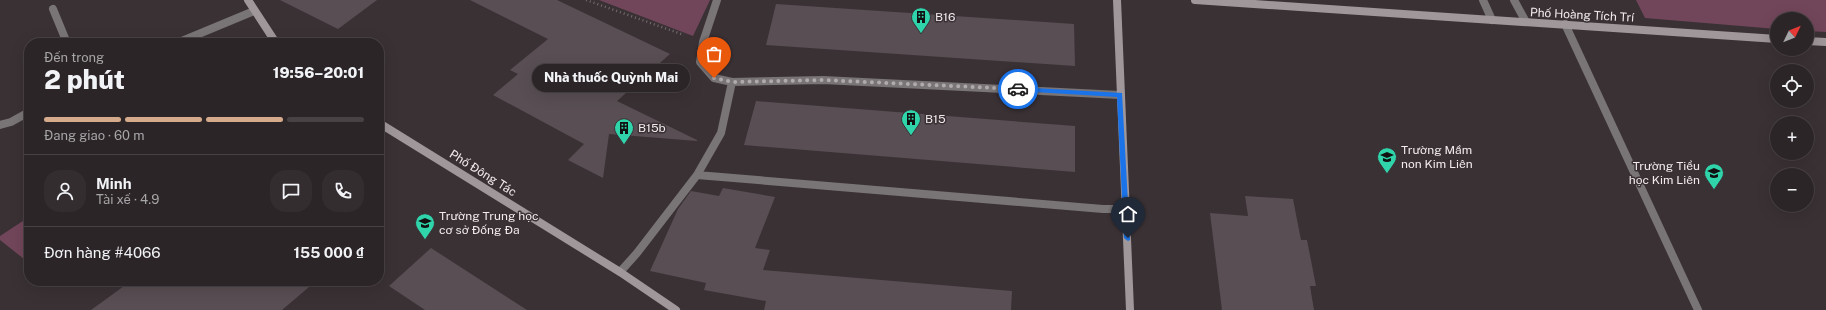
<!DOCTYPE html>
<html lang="vi">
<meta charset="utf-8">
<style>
:root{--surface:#2c2528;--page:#342d30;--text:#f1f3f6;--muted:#a6a5a8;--line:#484245;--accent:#d6ab8b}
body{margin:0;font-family:"Public Sans",sans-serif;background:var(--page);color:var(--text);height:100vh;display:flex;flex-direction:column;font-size:15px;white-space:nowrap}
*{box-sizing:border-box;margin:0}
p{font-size:13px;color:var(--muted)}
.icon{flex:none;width:22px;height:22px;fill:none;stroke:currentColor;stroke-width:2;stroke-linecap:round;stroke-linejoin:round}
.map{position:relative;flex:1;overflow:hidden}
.panel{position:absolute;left:24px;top:38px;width:360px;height:248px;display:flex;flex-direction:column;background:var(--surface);border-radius:16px;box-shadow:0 4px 16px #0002,0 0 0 1px var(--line)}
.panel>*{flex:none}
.needle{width:26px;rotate:47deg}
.fabs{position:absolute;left:1770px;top:12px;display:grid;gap:8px}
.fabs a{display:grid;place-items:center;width:44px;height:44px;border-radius:50%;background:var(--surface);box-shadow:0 4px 16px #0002,0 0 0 1px var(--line);font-size:20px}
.pin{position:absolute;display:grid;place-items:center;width:34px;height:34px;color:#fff;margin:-41px -17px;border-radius:50% 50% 50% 0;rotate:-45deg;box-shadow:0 0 4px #0007}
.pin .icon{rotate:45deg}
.courier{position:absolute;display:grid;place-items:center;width:40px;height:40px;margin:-20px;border:3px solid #1a73e8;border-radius:50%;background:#fff;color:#222;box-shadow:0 1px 5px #0007}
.bubble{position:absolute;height:28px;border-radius:14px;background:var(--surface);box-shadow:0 4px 16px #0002,0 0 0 1px var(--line);font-size:13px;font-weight:800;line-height:28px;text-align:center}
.overview em{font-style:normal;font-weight:800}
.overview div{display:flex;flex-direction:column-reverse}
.overview{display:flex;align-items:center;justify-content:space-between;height:68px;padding:0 20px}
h1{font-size:26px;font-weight:800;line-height:30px}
.bar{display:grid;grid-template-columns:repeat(4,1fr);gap:6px 4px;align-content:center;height:48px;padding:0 20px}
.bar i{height:5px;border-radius:3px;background:var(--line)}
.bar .current{background:var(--accent)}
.bar p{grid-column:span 4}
.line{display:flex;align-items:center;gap:10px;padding:0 20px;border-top:1px solid var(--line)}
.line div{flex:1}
.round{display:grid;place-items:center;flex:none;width:42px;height:42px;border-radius:16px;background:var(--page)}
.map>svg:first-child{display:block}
.green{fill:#72465a}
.building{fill:#584e53}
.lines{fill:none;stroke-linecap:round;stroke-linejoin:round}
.path{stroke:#746c70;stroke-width:2.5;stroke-dasharray:1 3;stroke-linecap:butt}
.lane{stroke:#797476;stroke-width:8}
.street{stroke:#797476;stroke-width:8}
.secondary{stroke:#9f979a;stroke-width:8}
.route{fill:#1a73e8}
.done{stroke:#b1aaad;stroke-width:4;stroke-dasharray:0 7.2}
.labels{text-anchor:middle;stroke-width:3;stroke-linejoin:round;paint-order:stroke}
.street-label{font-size:12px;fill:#f1ebed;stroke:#3a3135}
.poi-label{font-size:12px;fill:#f1ebed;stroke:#3a3135;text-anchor:start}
</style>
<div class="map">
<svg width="1826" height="310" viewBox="0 0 1826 310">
<rect width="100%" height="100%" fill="#3a3135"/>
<!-- green -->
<path class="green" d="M599 0H710L693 36Z
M1636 0H1826V32L1807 31V19H1777V29L1645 18Z
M29 217V263L0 240V236Z"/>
<!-- building -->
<path class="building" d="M280 0H377L338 29Z
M470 0H557L670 54 617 101 697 140V141L609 134 603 178 568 160 584 144 493 95 518 74 510 70 548 39Z
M776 4 1074 24 1075 66 766 45Z
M756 101 1075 126V172L744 145Z
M723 188 775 197 755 248 770 250 763 270 1012 291 1011 310H764L766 301 704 290 706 283 650 271 678 209 691 191 719 196Z
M1245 196 1293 199 1301 240H1307L1316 286H1310L1314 310H1222L1210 213 1248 216Z
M431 248 527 310H425L389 286Z
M131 281H316L282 310H91Z"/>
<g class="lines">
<!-- path -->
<path class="path" d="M586 0 684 35"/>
<!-- lane -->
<path class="lane" d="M1483 0 1492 20
M53 9 67 43
M177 43 254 11
M732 82 823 80 1120 95
M0 125 11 122 29 112
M697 175 1103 209H1126
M620 272 637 253 697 175 721 133 732 82 714 78 700 62 703 42 717 0"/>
<!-- street -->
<path class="street" d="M1514 0 1526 22
M1565 24 1698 310"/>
<!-- secondary -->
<path class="secondary" d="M248 0 276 43
M1117 0 1130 310
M1195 0 1777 39
M1807 41 1826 42
M379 123 620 272 676 310"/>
</g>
<!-- route -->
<path class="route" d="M1015 87 1122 93 1130 240 1128 241 1124 238 1117 97 1018 91 1014 89Z"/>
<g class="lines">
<!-- done -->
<path class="done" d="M714 78 732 82 823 80 1018 89"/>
</g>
<!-- icons -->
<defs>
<symbol id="building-pin" viewBox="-11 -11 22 30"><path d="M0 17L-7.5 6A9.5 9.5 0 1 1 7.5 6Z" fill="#2fd4aa" stroke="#3a3135"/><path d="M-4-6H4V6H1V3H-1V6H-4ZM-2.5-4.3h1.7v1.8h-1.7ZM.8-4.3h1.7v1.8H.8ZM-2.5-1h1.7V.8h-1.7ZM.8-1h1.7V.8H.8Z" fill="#111"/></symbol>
<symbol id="school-pin" viewBox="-11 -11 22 30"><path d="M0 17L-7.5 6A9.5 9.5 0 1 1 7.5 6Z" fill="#2fd4aa" stroke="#3a3135"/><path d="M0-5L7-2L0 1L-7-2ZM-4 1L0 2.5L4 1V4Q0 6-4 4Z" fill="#111"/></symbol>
</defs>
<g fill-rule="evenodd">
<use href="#building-pin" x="910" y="6" width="22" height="30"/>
<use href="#building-pin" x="900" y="108" width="22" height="30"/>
<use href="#building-pin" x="613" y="117" width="22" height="30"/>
<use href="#school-pin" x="1376" y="146" width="22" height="30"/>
<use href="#school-pin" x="1703" y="162" width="22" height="30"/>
<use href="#school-pin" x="414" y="212" width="22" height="30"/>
</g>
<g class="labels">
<!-- street labels -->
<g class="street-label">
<text transform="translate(1582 15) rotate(3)" y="4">Phố Hoàng Tích Trí</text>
<text transform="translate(483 173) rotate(32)" y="4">Phố Đông Tác</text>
</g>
<!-- poi labels -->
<g class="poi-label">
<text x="935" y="21">B16</text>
<text x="925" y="123">B15</text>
<text x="638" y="132">B15b</text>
<text x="1401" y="154">Trường Mầm<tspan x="1401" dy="14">non Kim Liên</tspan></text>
<text x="1700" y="170" text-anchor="end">Trường Tiểu<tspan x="1700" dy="14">học Kim Liên</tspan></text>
<text x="439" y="220">Trường Trung học<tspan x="439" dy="14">cơ sở Đống Đa</tspan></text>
</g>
</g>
</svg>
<div class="fabs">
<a><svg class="needle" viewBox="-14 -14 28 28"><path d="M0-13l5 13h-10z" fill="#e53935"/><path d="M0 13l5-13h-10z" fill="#a6a5a8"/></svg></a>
<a><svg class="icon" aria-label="locate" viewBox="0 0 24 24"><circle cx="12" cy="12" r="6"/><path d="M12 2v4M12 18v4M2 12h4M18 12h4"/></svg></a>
<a>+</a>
<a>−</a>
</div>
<div class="pin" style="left:714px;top:78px;background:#ea580c"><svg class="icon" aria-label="bag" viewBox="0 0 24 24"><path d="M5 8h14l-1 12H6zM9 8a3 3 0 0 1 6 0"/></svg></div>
<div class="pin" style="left:1128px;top:238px;background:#1f2937"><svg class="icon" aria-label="home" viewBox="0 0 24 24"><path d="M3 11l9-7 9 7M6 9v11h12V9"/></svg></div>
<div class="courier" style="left:1018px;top:89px"><svg class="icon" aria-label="car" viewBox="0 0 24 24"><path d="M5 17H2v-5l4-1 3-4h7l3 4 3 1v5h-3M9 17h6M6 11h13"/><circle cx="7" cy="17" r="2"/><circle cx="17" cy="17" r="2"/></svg></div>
<div class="bubble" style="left:532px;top:64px;width:158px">Nhà thuốc Quỳnh Mai</div>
<section class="panel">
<div class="overview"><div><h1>2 phút</h1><p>Đến trong</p></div><em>19:56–20:01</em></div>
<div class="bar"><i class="current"></i><i class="current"></i><i class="current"></i><i></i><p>Đang giao · 60 m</p></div>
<div class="line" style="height:72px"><a class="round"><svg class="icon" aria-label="person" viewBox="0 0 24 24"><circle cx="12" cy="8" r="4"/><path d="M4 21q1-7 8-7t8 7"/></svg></a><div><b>Minh</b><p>Tài xế · 4.9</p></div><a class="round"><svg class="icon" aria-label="chat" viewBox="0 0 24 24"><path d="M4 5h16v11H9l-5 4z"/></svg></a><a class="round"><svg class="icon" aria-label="phone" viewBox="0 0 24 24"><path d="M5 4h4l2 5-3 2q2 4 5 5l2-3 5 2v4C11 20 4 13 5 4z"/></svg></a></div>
<div class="line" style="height:52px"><div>Đơn hàng #4066</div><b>155 000 ₫</b></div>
</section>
</div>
